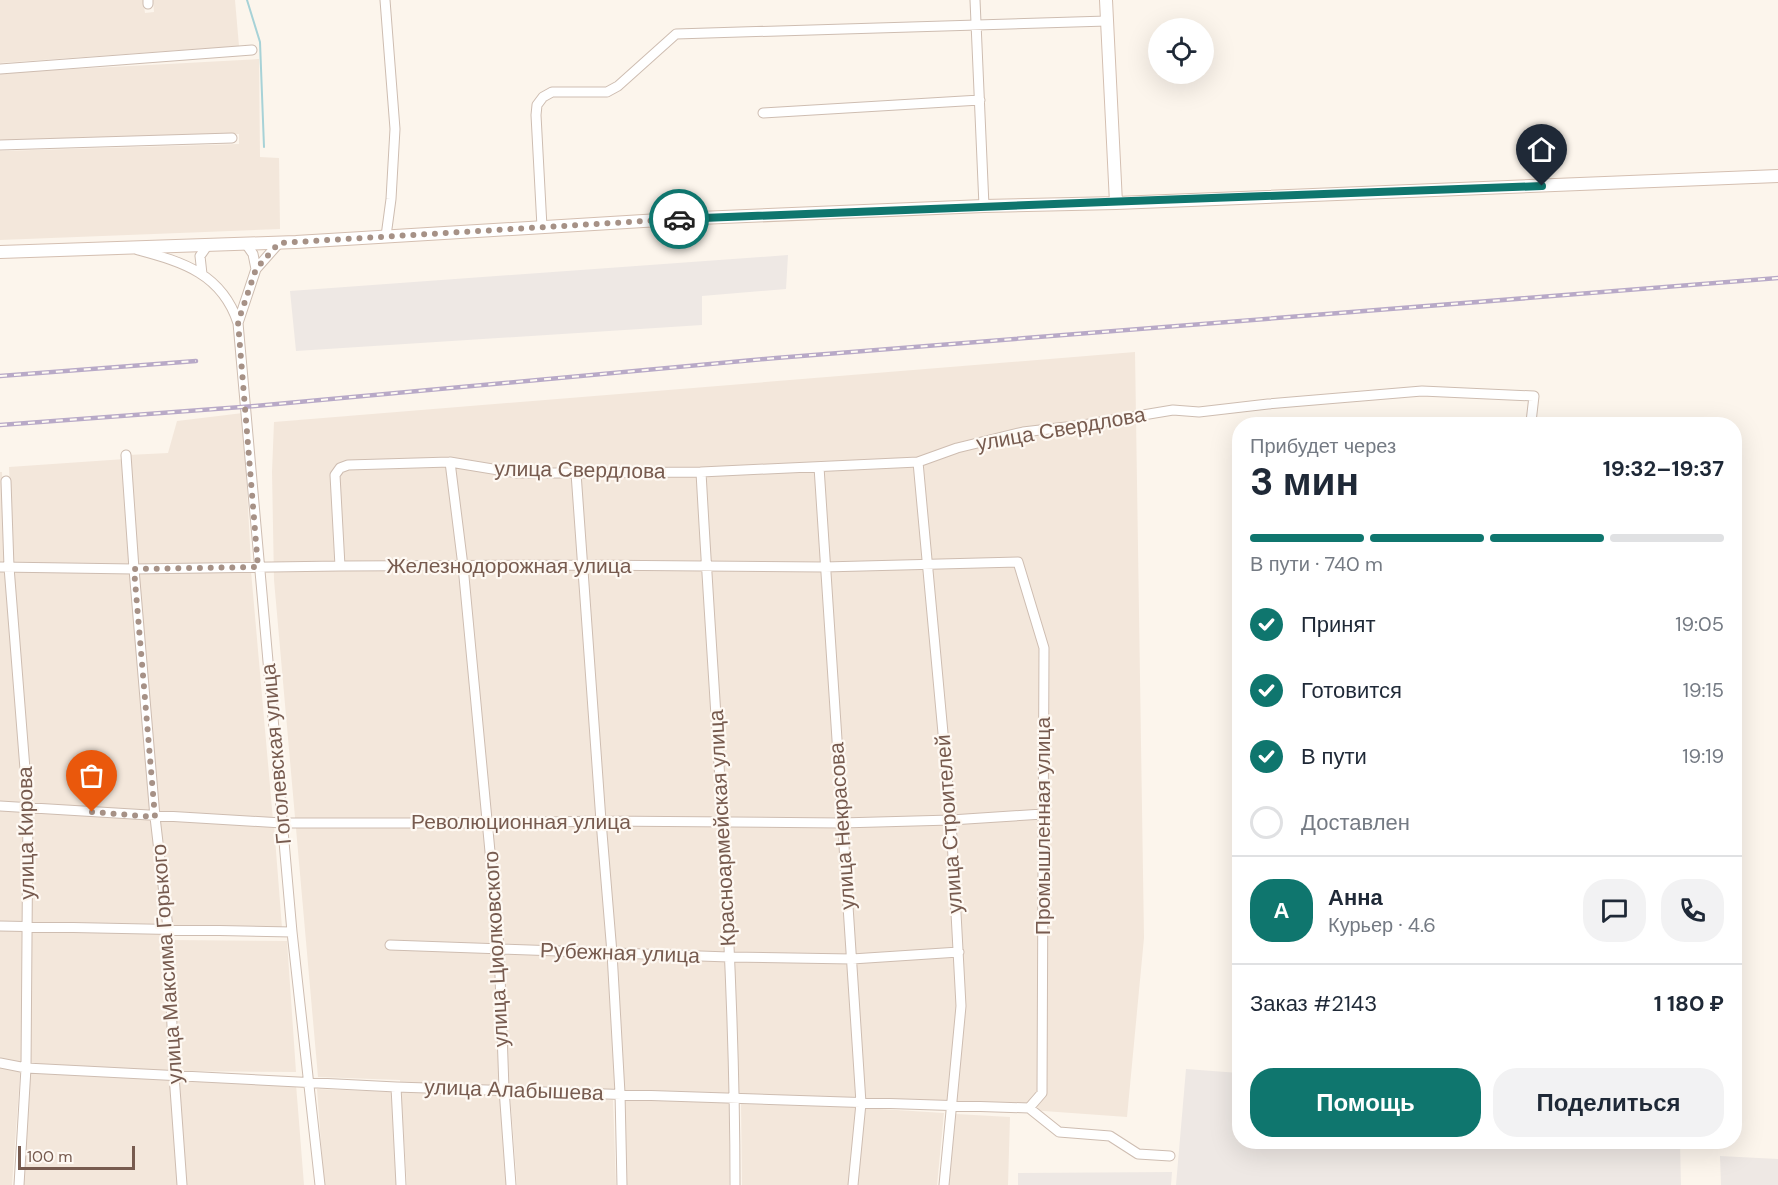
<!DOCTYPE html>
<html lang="ru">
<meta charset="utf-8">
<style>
:root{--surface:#fff;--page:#f2f2f3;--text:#1f2937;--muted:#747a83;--line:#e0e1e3;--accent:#0f766e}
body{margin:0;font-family:"DM Sans",sans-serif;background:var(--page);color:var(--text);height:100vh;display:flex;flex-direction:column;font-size:22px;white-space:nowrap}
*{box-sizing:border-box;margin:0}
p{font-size:20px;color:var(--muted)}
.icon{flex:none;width:33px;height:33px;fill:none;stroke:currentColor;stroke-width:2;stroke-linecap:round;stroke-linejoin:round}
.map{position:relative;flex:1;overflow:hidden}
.side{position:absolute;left:1232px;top:417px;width:510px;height:732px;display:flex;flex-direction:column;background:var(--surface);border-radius:24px;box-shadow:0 6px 24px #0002}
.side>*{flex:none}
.fabs{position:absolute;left:1148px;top:18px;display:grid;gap:12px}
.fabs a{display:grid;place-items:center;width:66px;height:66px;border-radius:50%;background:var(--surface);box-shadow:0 6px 24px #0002;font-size:30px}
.scale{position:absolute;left:18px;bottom:15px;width:117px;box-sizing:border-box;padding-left:6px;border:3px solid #775b4f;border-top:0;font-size:16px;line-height:21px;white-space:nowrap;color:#775b4f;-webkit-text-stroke:4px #fef9f3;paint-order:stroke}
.pin{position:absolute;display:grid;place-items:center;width:51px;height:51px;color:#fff;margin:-62px -26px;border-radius:50% 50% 50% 0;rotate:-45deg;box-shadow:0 0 6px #0007}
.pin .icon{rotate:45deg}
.courier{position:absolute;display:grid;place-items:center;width:60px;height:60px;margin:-30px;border:4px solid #0f766e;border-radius:50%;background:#fff;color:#222;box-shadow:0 2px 8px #0007}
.overview em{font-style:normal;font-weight:700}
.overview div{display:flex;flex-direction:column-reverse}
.overview{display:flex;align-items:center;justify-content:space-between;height:102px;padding:0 18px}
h1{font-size:39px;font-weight:700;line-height:45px}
.bar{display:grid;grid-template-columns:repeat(4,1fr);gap:9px 6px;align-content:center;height:72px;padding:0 18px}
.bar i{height:8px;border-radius:4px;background:var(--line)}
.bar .selected{background:var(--accent)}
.bar p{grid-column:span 4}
.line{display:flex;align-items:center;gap:15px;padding:0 18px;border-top:2px solid var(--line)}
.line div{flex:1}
.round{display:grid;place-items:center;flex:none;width:63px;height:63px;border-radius:24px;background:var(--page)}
ol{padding:0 18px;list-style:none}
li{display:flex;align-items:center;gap:18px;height:66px}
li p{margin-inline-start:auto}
li .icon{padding:6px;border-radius:50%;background:var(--accent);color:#fff;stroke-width:4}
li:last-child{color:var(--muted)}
li i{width:33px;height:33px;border:3px solid var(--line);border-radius:50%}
.cta{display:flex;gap:12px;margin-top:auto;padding:12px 18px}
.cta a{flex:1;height:69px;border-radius:24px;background:var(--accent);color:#fff;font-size:24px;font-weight:700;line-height:69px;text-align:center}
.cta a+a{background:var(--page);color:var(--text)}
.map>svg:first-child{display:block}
.residential{fill:#f3e7db}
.industrial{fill:#eee8e4}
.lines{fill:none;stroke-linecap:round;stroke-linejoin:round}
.stream{stroke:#a7d2d7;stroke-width:2}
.street-casing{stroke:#cebdb1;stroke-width:11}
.secondary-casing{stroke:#d4bfb1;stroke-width:14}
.street{stroke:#fff;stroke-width:9}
.secondary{stroke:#fff;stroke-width:12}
.rail-casing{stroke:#b8a9c7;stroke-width:4.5}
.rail{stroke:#fef9f3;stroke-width:2;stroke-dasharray:7;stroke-linecap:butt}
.done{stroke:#a69186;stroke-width:6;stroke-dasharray:0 10.8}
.route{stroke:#0f766e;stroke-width:8}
.labels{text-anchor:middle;stroke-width:4.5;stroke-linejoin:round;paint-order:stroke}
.street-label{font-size:21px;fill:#775b4f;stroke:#fef9f3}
</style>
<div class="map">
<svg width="1778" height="1185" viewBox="0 0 1778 1185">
<rect width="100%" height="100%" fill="#fcf5ec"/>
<!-- residential -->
<path class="residential" d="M0 0H143L145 13 154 12 153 0H235L239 46 0 63Z
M259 59 260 157 279 158 280 229 0 240V151L239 144V134L0 141V73Z
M1135 352 1144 938 1127 1117 867 1098 499 1087 507 1185H407L400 1080 318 1077 274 580 272 472 274 422Z
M243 413 251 564 136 567 128 455 168 453 177 421Z
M125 459 131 566 13 565 9 467Z
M0 472H2L6 571 130 573 164 924 22 922 21 1061 12 1185H0Z
M137 571H251L273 820 158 813Z
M158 819 274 825 282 928 170 926Z
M32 932 164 933 170 1071 30 1065Z
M170 940 287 941 296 1072 177 1071Z
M30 1073 171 1078 179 1185H22Z
M180 1081 296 1084 304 1185H185Z
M317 1089 394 1092 399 1185H324Z
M510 1094 613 1100 616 1185H517Z
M625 1099 729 1103V1185H627Z
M741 1104 856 1107 849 1185H742Z
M865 1108 944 1113 937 1185H858Z
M956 1114 1010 1117 1008 1185H949Z"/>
<!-- industrial -->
<path class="industrial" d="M788 255 786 289 702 296V325L296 351 290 291Z
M1186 1069 1239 1073V1142H1680L1681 1185H1176Z
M1720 1156 1778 1159V1185H1721Z
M1172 1172 1171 1185H1018V1173Z"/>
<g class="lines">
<!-- stream -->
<path class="stream" d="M247 0 260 42 264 147"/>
<defs>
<path id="street" d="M148 0V4
M385 0 395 129 391 199 386 236
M975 0 984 206
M0 69 252 50
M763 113 980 100
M0 145 232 138
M542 227 536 115 537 105 543 97 552 92H607L618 86 676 34 1107 21
M246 244 253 254 256 269
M138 250C183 262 222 274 238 323L292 932 320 1185
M202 274 200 256 207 246
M238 323 256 269 279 243
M126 455 134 569 155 817 168 928 174 1075 182 1185
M450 462 463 566 499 947 504 1089 511 1185
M918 462 951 820 961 1006 944 1185
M819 467 861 1103 853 1185
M701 472C714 709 735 947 735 1185
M576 473 601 821 612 953 620 1093 622 1185
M6 481 9 567 28 807 26 1068 19 1185
M340 566 335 475 340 468 348 465 450 462 517 473H576L701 472 918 462 957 448 1023 432 1083 425 1173 410 1199 412 1268 404 1422 391 1534 396 1531 422
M0 567 134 569 340 566 583 565 824 567 1018 562 1044 648 1042 1093 1029 1108
M0 806 282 823H488L601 821 841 823 951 820 1043 814
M0 926 292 932
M390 945 729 957 852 959 959 952
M0 1063 26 1068 396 1087 1029 1108 1059 1132 1110 1136 1138 1154 1170 1156
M396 1087 401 1185"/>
<path id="secondary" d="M1106 0 1116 203
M0 252 296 242 676 219 984 206 1116 203 1778 176"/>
</defs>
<!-- street casing -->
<use href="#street" class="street-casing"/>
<!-- secondary casing -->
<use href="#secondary" class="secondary-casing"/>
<!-- street -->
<use href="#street" class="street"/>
<!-- secondary -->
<use href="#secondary" class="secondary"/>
<defs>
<path id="rail" d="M0 376 196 361
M0 425 255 406 776 358 1778 278"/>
</defs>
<!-- rail casing -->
<use href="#rail" class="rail-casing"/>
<!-- rail -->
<use href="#rail" class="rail"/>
</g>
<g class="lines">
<!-- done -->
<path class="done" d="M92 812 155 817 134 569 258 567 238 322 256 269 279 243 679 219"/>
<!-- route -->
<path class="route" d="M679 219C967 206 1254 197 1542 186"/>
</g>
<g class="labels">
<!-- street labels -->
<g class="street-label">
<text transform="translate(1061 429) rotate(-10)" y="7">улица Свердлова</text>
<text transform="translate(580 470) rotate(1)" y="7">улица Свердлова</text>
<text x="509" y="573">Железнодорожная улица</text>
<text transform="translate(276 754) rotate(-95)" y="7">Гоголевская улица</text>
<text x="521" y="829">Революционная улица</text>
<text transform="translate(949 824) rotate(-94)" y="7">улица Строителей</text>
<text transform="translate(842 826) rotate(-94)" y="7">улица Некрасова</text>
<text transform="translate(1043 826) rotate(-90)" y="7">Промышленная улица</text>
<text transform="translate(722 828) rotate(-93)" y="7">Красноармейская улица</text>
<text transform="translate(26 833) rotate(-91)" y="7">улица Кирова</text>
<text transform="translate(496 949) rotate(-93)" y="7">улица Циолковского</text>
<text transform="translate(620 953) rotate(2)" y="7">Рубежная улица</text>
<text transform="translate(167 964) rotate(-94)" y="7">улица Максима Горького</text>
<text transform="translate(514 1090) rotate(2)" y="7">улица Алабышева</text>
</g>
</g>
</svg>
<div class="fabs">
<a><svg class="icon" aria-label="locate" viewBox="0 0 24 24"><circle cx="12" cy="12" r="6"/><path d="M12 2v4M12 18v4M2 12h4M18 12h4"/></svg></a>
</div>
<div class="scale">100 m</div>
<div class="pin" style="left:92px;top:812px;background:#ea580c"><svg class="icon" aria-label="bag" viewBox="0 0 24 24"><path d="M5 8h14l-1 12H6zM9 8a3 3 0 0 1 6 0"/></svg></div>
<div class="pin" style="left:1542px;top:186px;background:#1f2937"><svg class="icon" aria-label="home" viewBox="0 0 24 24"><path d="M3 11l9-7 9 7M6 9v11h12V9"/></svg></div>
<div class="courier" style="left:679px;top:219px"><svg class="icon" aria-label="car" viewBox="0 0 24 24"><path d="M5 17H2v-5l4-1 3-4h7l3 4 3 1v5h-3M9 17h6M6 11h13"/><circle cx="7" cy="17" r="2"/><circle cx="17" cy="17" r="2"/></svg></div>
<section class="side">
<div class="overview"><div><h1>3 мин</h1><p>Прибудет через</p></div><em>19:32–19:37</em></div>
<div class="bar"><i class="selected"></i><i class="selected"></i><i class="selected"></i><i></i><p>В пути · 740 m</p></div>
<ol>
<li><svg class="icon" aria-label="check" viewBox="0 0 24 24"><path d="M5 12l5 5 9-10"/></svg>Принят<p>19:05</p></li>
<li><svg class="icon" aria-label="check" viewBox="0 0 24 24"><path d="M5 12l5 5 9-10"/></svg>Готовится<p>19:15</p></li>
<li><svg class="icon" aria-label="check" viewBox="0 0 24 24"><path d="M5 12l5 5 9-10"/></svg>В пути<p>19:19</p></li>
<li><i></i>Доставлен</li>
</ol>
<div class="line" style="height:108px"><b class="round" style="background:var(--accent);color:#fff">А</b><div><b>Анна</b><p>Курьер · 4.6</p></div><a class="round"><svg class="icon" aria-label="chat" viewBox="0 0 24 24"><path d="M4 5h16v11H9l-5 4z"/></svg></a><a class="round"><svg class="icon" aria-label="phone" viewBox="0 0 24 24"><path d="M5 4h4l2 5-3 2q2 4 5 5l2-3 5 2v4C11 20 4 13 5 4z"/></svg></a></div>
<div class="line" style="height:78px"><div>Заказ #2143</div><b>1 180 ₽</b></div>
<div class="cta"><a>Помощь</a><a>Поделиться</a></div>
</section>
</div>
